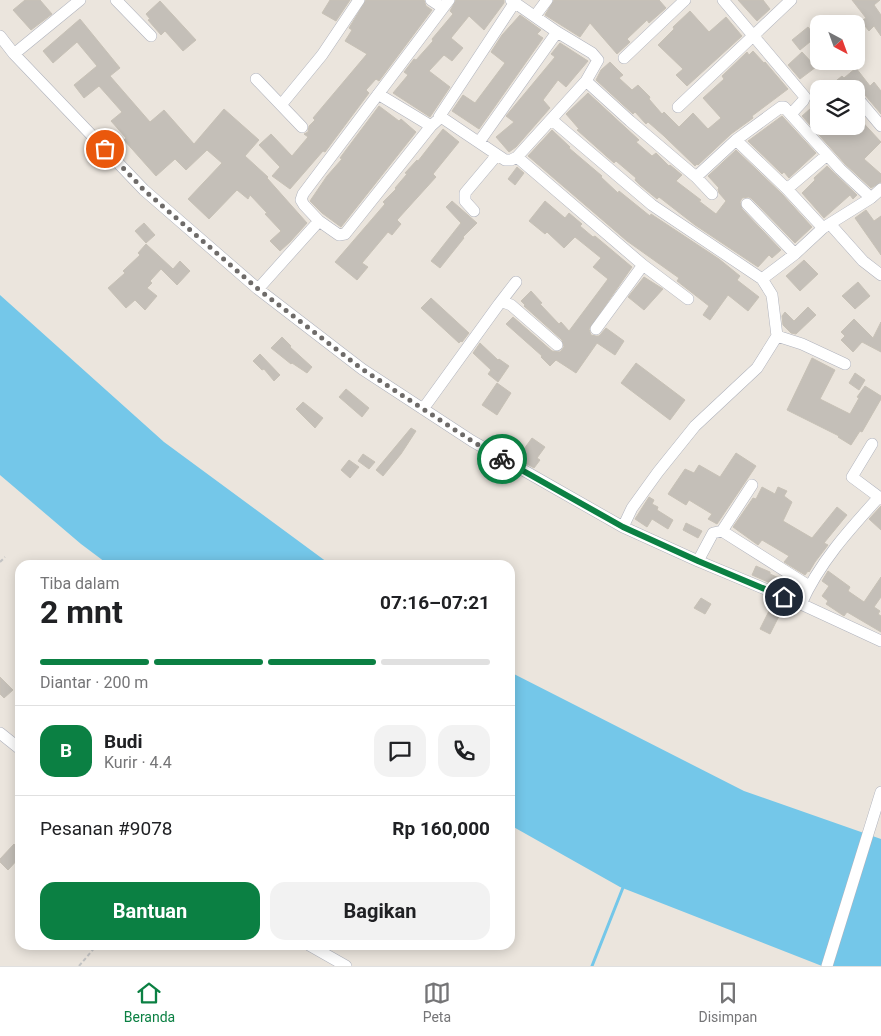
<!DOCTYPE html>
<html lang="id">
<meta charset="utf-8">
<style>
:root{--surface:#fff;--page:#f2f2f2;--text:#202124;--muted:#757577;--line:#e0e0e0;--accent:#0b8043}
body{margin:0;font-family:Roboto,sans-serif;background:var(--page);color:var(--text);height:100vh;display:flex;flex-direction:column;font-size:19px;white-space:nowrap}
*{box-sizing:border-box;margin:0}
p{font-size:16px;color:var(--muted)}
.icon{flex:none;width:28px;height:28px;fill:none;stroke:currentColor;stroke-width:2;stroke-linecap:round;stroke-linejoin:round}
.map{position:relative;flex:1;overflow:hidden}
.details{position:absolute;left:15px;top:560px;width:500px;height:390px;display:flex;flex-direction:column;background:var(--surface);border-radius:15px;box-shadow:0 2px 12px #0003}
.details>*{flex:none}
.needle{width:32px;rotate:139deg}
.controls{position:absolute;left:810px;top:15px;display:grid;gap:10px}
.controls a{display:grid;place-items:center;width:55px;height:55px;border-radius:10px;background:var(--surface);box-shadow:0 2px 12px #0003;font-size:25px}
.pin{position:absolute;display:grid;place-items:center;width:42px;height:42px;color:#fff;margin:-21px;border:2px solid #fff;border-radius:50%;box-shadow:0 1px 5px #0007}
.courier{position:absolute;display:grid;place-items:center;width:50px;height:50px;margin:-25px;border:4px solid #0b8043;border-radius:50%;background:#fff;color:#222;box-shadow:0 1px 6px #0007}
.summary em{font-style:normal;font-weight:700}
.summary div{display:flex;flex-direction:column-reverse}
.summary{display:flex;align-items:center;justify-content:space-between;height:85px;padding:0 25px}
h1{font-size:32px;font-weight:700;line-height:38px}
.bar{display:grid;grid-template-columns:repeat(4,1fr);gap:8px 5px;align-content:center;height:60px;padding:0 25px}
.bar i{height:6px;border-radius:4px;background:var(--line)}
.bar .selected{background:var(--accent)}
.bar p{grid-column:span 4}
.line{display:flex;align-items:center;gap:12px;padding:0 25px;border-top:1px solid var(--line)}
.line div{flex:1}
.round{display:grid;place-items:center;flex:none;width:52px;height:52px;border-radius:15px;background:var(--page)}
.action{display:flex;gap:10px;margin-top:auto;padding:10px 25px}
.action a{flex:1;height:58px;border-radius:15px;background:var(--accent);color:#fff;font-size:20px;font-weight:700;line-height:58px;text-align:center}
.action a+a{background:var(--page);color:var(--text)}
.dock{display:flex;justify-content:space-around;align-items:center;height:70px;border-top:1px solid var(--line);background:var(--surface);font-size:14px;color:var(--muted)}
.dock a{display:grid;justify-items:center;gap:2px}
.dock .selected{color:var(--accent)}
.map>svg:first-child{display:block}
.water{fill:#74c7e9}
.lines{fill:none;stroke-linecap:round;stroke-linejoin:round}
.stream{stroke:#74c7e9;stroke-width:3}
.building{fill:#c4bfb8;stroke:#c7c1b6}
.minor-casing{stroke:#b0b3bd;stroke-width:12}
.path{stroke:#c3c3c3;stroke-width:2;stroke-dasharray:4 2.5;stroke-linecap:butt}
.minor{stroke:#fff;stroke-width:11}
.done{stroke:#6e6b69;stroke-width:5;stroke-dasharray:0 9}
.route{stroke:#0b8043;stroke-width:6}
</style>
<div class="map">
<svg width="881" height="966" viewBox="0 0 881 966">
<rect width="100%" height="100%" fill="#ebe5dd"/>
<!-- water -->
<path class="water" d="M0 295 164 442 331 565H109L81 544 0 475Z
M510 672 744 791 881 839V966H822L620 887 510 825Z"/>
<g class="lines">
<!-- stream -->
<path class="stream" d="M592 966 624 885"/>
</g>
<!-- building -->
<path class="building" d="M25 0H40L52 14 31 30 13 10Z
M330 0H350L336 21 322 13Z
M366 0H424L426 6 432 10 379 81 376 79 366 90 369 93 325 152 323 151 290 189 272 176 280 167 259 145 271 134 292 156 308 137 304 134 308 132 309 126 315 120 313 118 367 54 345 41 352 30 349 28Z
M456 0H504V3L484 30 469 16 451 38 463 48 452 61 444 55 429 71 450 87 430 117 393 93 408 75 404 72 414 59 416 60 433 41 432 39 453 14 450 11Z
M554 0H659L666 8 649 23 647 20 627 39 630 42 617 54 590 23 580 37 545 15Z
M738 0H763L770 9 757 21Z
M852 0H880L874 5 881 15V36L874 26 869 31 861 21 866 18Z
M160 1 196 40 183 51 165 31 161 35 148 20 150 19 146 14Z
M690 11 709 32 726 17 742 36 687 86 676 75 683 69 658 45 674 29 673 27Z
M520 15 541 30 537 34 543 38 479 129 452 111 463 95 475 103 505 63 491 52 502 35Z
M80 19 120 68 110 76 150 122 164 110 194 144 224 109 259 140 245 156 268 177 267 178 307 223 290 242 280 251 270 241 281 231 265 214 267 213 250 195 248 199 237 190 209 219 188 199 222 163 207 150 186 170 175 159 156 176 124 140 126 138 111 121 122 112 99 86 84 98 74 85 97 66 77 42 53 63 43 51Z
M808 27 816 37 800 50 792 40Z
M560 43 588 61 566 87 558 80 543 100 550 108 516 147 509 152 496 137 514 122 506 116 555 57 551 54Z
M753 51 764 63 765 62 788 89 752 116 753 118 731 134 698 165 697 164 695 166 664 136 648 122 646 124 635 112 633 114 596 80 601 70 610 62 623 75 619 78 632 90 638 85 650 97 649 99 662 114 664 112 679 127 693 113 708 129 721 118 703 98 724 79 722 76 747 52 749 55Z
M802 52 816 67 800 79 788 65Z
M856 68 870 86 874 82 881 91V114L865 95 858 93 856 89H826L842 76 844 78Z
M588 93 639 140 636 142 652 156 656 153 669 166 670 165 682 175 676 181 701 200 699 201 716 214 726 201 719 193 718 189 719 188 708 176 736 150 782 194 812 227 795 243 752 199 749 197 742 198 740 202 742 209 781 250 772 258 769 255 758 267 695 225 659 197 657 199 640 185 635 180 636 178 616 161 614 163 577 130 579 129 566 114Z
M819 101V126H856V115L881 142 864 159 881 174V182L871 188 845 164 802 116Z
M379 106 399 121 401 119 416 132 341 227 322 213 310 201 327 176 342 159 340 158Z
M782 116 816 153 789 178 784 172 782 174 748 141Z
M443 129 459 142 433 174 436 177 397 220 401 224 392 235 388 232 362 263 368 267 357 280 335 262 385 204 383 202 396 189 395 188 407 174 405 173 417 160 418 161Z
M552 130 570 147 569 148 602 176 601 177 618 193 619 191 650 216 651 214 719 259 740 276 737 280 759 297 748 311 728 295 710 320 703 315 709 306 677 281 679 278 627 241 528 156Z
M827 166 857 195 853 199 850 195 824 218 802 193 815 180 814 178Z
M517 167 524 173 515 185 508 179Z
M452 201 477 223 463 237 464 238 440 268 431 261 461 223 446 207Z
M545 201 565 218 569 213 582 224 580 226 593 237 595 236 632 267 589 329 591 335 596 336H599L606 328 624 341 615 355 597 343 576 373 556 360 550 366 541 357 542 356 506 324 513 317 552 351 560 352 564 347 562 340 524 306 525 305 521 301 531 291 542 303 540 304 559 324 561 322 569 331 608 279 593 267 601 258 575 237 564 248 547 232 545 234 529 221Z
M866 210 874 221 881 216V255L855 218Z
M144 223 155 235 146 243 135 231Z
M146 244 173 269 180 261 190 271 177 285 161 269 150 281 152 283 147 288 157 296 145 310 135 300 126 308 108 288 125 273 123 271 140 255 138 253Z
M804 260 818 274 800 291 786 276Z
M644 277 663 289 644 310 628 297Z
M858 282 870 296 855 309 842 296Z
M431 298 469 333 462 342 461 341 459 343 421 308Z
M808 307 816 315 796 334 791 333 783 325 782 316 785 312 794 321Z
M854 319 873 338 881 322V352L862 342 853 352 841 340 845 336 841 332Z
M282 337 291 346 290 347 312 367 307 373 292 363 291 364 271 348Z
M480 343 498 360 499 359 509 366 498 382 488 374 491 370 473 353Z
M260 354 280 375 274 381 264 369 262 370 253 361Z
M812 358 835 370 820 399 850 414 859 398 857 397 865 386 881 396V399L862 432 860 431 851 445 838 437 839 436 787 410Z
M636 363 685 400 670 420 621 383Z
M855 373 865 380 859 390 849 383Z
M497 383 511 393 497 415 482 405Z
M346 389 369 408 362 417 339 397Z
M303 402 323 418 315 428 296 409Z
M411 428 416 431 401 454 383 476 376 470Z
M532 438 545 447 537 458 540 460 534 468 513 456 520 446 524 449Z
M736 453 756 466 717 524 708 519 712 514 689 500 686 505 668 494 685 469 694 473 699 465 720 477Z
M363 454 375 462 369 469 358 461Z
M349 460 359 467 350 478 341 470Z
M762 487 775 494 778 487 787 491 784 496 792 502 783 521 812 538 837 507 847 515 824 543 828 545 815 562 809 572 808 571 805 575 784 562 789 556 762 540 758 545 733 527 753 498 756 499Z
M649 497 654 500 652 504 658 507 657 510 673 520 668 529 652 519 647 527 635 519Z
M881 506V530L869 519Z
M686 523 702 531 698 538 683 530Z
M756 566 770 572V574L788 582 784 589 752 575Z
M828 571 850 587 848 591 864 602 881 577V597L874 607 880 611 878 614 881 616V632L847 612 844 616 826 604 828 601 822 596 829 586 822 581Z
M701 598 711 604 705 614 694 608Z
M769 611 779 616 770 634 760 629Z
M0 677 13 690 4 698 0 694Z
M14 844 20 850V857L8 870 0 862V859Z"/>
<g class="lines">
<defs>
<path id="minor" d="M116 0 151 36
M431 0 443 8
M511 0 557 32 592 53 598 60 586 81 517 157 643 265 688 299
M723 0 805 97 803 101 791 114
M535 16 547 0
M0 36 14 54 144 190 258 289 362 369 472 441 623 527 698 561 801 604 881 641
M14 54 80 0
M624 58 685 0
M256 79 302 127
M586 81 630 121 696 177 736 140 781 107H784L840 169 871 198
M378 94 431 126
M859 100 881 126
M281 105 322 55 359 0
M678 107 791 0
M439 117 515 2
M552 120 652 205 762 279 772 295 777 336 757 368 695 426 658 472 632 508 623 527
M736 140 787 189 823 228
M479 142 557 32
M696 177 712 194
M787 189 827 155
M747 204 795 254
M474 211 465 201V193L497 155
M319 221 339 235 345 234 431 126 441 117 505 160H511L517 157
M830 224 863 261 881 275
M762 279 795 254 823 228 871 198 881 189
M258 289 319 221 304 205 301 200 303 194 449 0
M499 304 516 282
M596 329 643 265
M777 336 802 344 845 364
M423 409 499 304 503 302 511 305 557 345
M872 444 852 477 879 497
M722 531 809 586
M698 561 713 533 722 531 752 485
M801 604C819 563 849 530 879 497L881 499
M0 733 20 749
M309 945 346 966
M827 966 881 792"/>
</defs>
<!-- minor casing -->
<use href="#minor" class="minor-casing"/>
<!-- path -->
<path class="path" d="M0 562 5 557
M79 966 97 945"/>
<!-- minor -->
<use href="#minor" class="minor"/>
</g>
<g class="lines">
<!-- done -->
<path class="done" d="M105 149 144 190 258 289 362 369 472 441 502 459"/>
<!-- route -->
<path class="route" d="M502 459 623 527 698 561 784 597"/>
</g>
</svg>
<div class="controls">
<a><svg class="needle" viewBox="-14 -14 28 28"><path d="M0-13l5 13h-10z" fill="#e53935"/><path d="M0 13l5-13h-10z" fill="#757577"/></svg></a>
<a><svg class="icon" aria-label="layers" viewBox="0 0 24 24"><path d="M12 4l9 5-9 5-9-5zM3 14l9 5 9-5"/></svg></a>
</div>
<div class="pin" style="left:105px;top:149px;background:#ea580c"><svg class="icon" aria-label="bag" viewBox="0 0 24 24"><path d="M5 8h14l-1 12H6zM9 8a3 3 0 0 1 6 0"/></svg></div>
<div class="pin" style="left:784px;top:597px;background:#1f2937"><svg class="icon" aria-label="home" viewBox="0 0 24 24"><path d="M3 11l9-7 9 7M6 9v11h12V9"/></svg></div>
<div class="courier" style="left:502px;top:459px"><svg class="icon" aria-label="bike" viewBox="0 0 24 24"><circle cx="6" cy="16" r="4"/><circle cx="18" cy="16" r="4"/><path d="M6 16l4-8h5l3 8M10 8l3 8H6M13 5h3"/></svg></div>
<section class="details">
<div class="summary"><div><h1>2 mnt</h1><p>Tiba dalam</p></div><em>07:16–07:21</em></div>
<div class="bar"><i class="selected"></i><i class="selected"></i><i class="selected"></i><i></i><p>Diantar · 200 m</p></div>
<div class="line" style="height:90px"><b class="round" style="background:var(--accent);color:#fff">B</b><div><b>Budi</b><p>Kurir · 4.4</p></div><a class="round"><svg class="icon" aria-label="chat" viewBox="0 0 24 24"><path d="M4 5h16v11H9l-5 4z"/></svg></a><a class="round"><svg class="icon" aria-label="phone" viewBox="0 0 24 24"><path d="M5 4h4l2 5-3 2q2 4 5 5l2-3 5 2v4C11 20 4 13 5 4z"/></svg></a></div>
<div class="line" style="height:65px"><div>Pesanan #9078</div><b>Rp 160,000</b></div>
<div class="action"><a>Bantuan</a><a>Bagikan</a></div>
</section>
</div>
<nav class="dock">
<a class="selected"><svg class="icon" aria-label="home" viewBox="0 0 24 24"><path d="M3 11l9-7 9 7M6 9v11h12V9"/></svg>Beranda</a>
<a><svg class="icon" aria-label="map" viewBox="0 0 24 24"><path d="M3 6l6-2 6 2 6-2v14l-6 2-6-2-6 2zM9 4v14M15 6v14"/></svg>Peta</a>
<a><svg class="icon" aria-label="saved" viewBox="0 0 24 24"><path d="M7 4h10v16l-5-4-5 4z"/></svg>Disimpan</a>
</nav>
